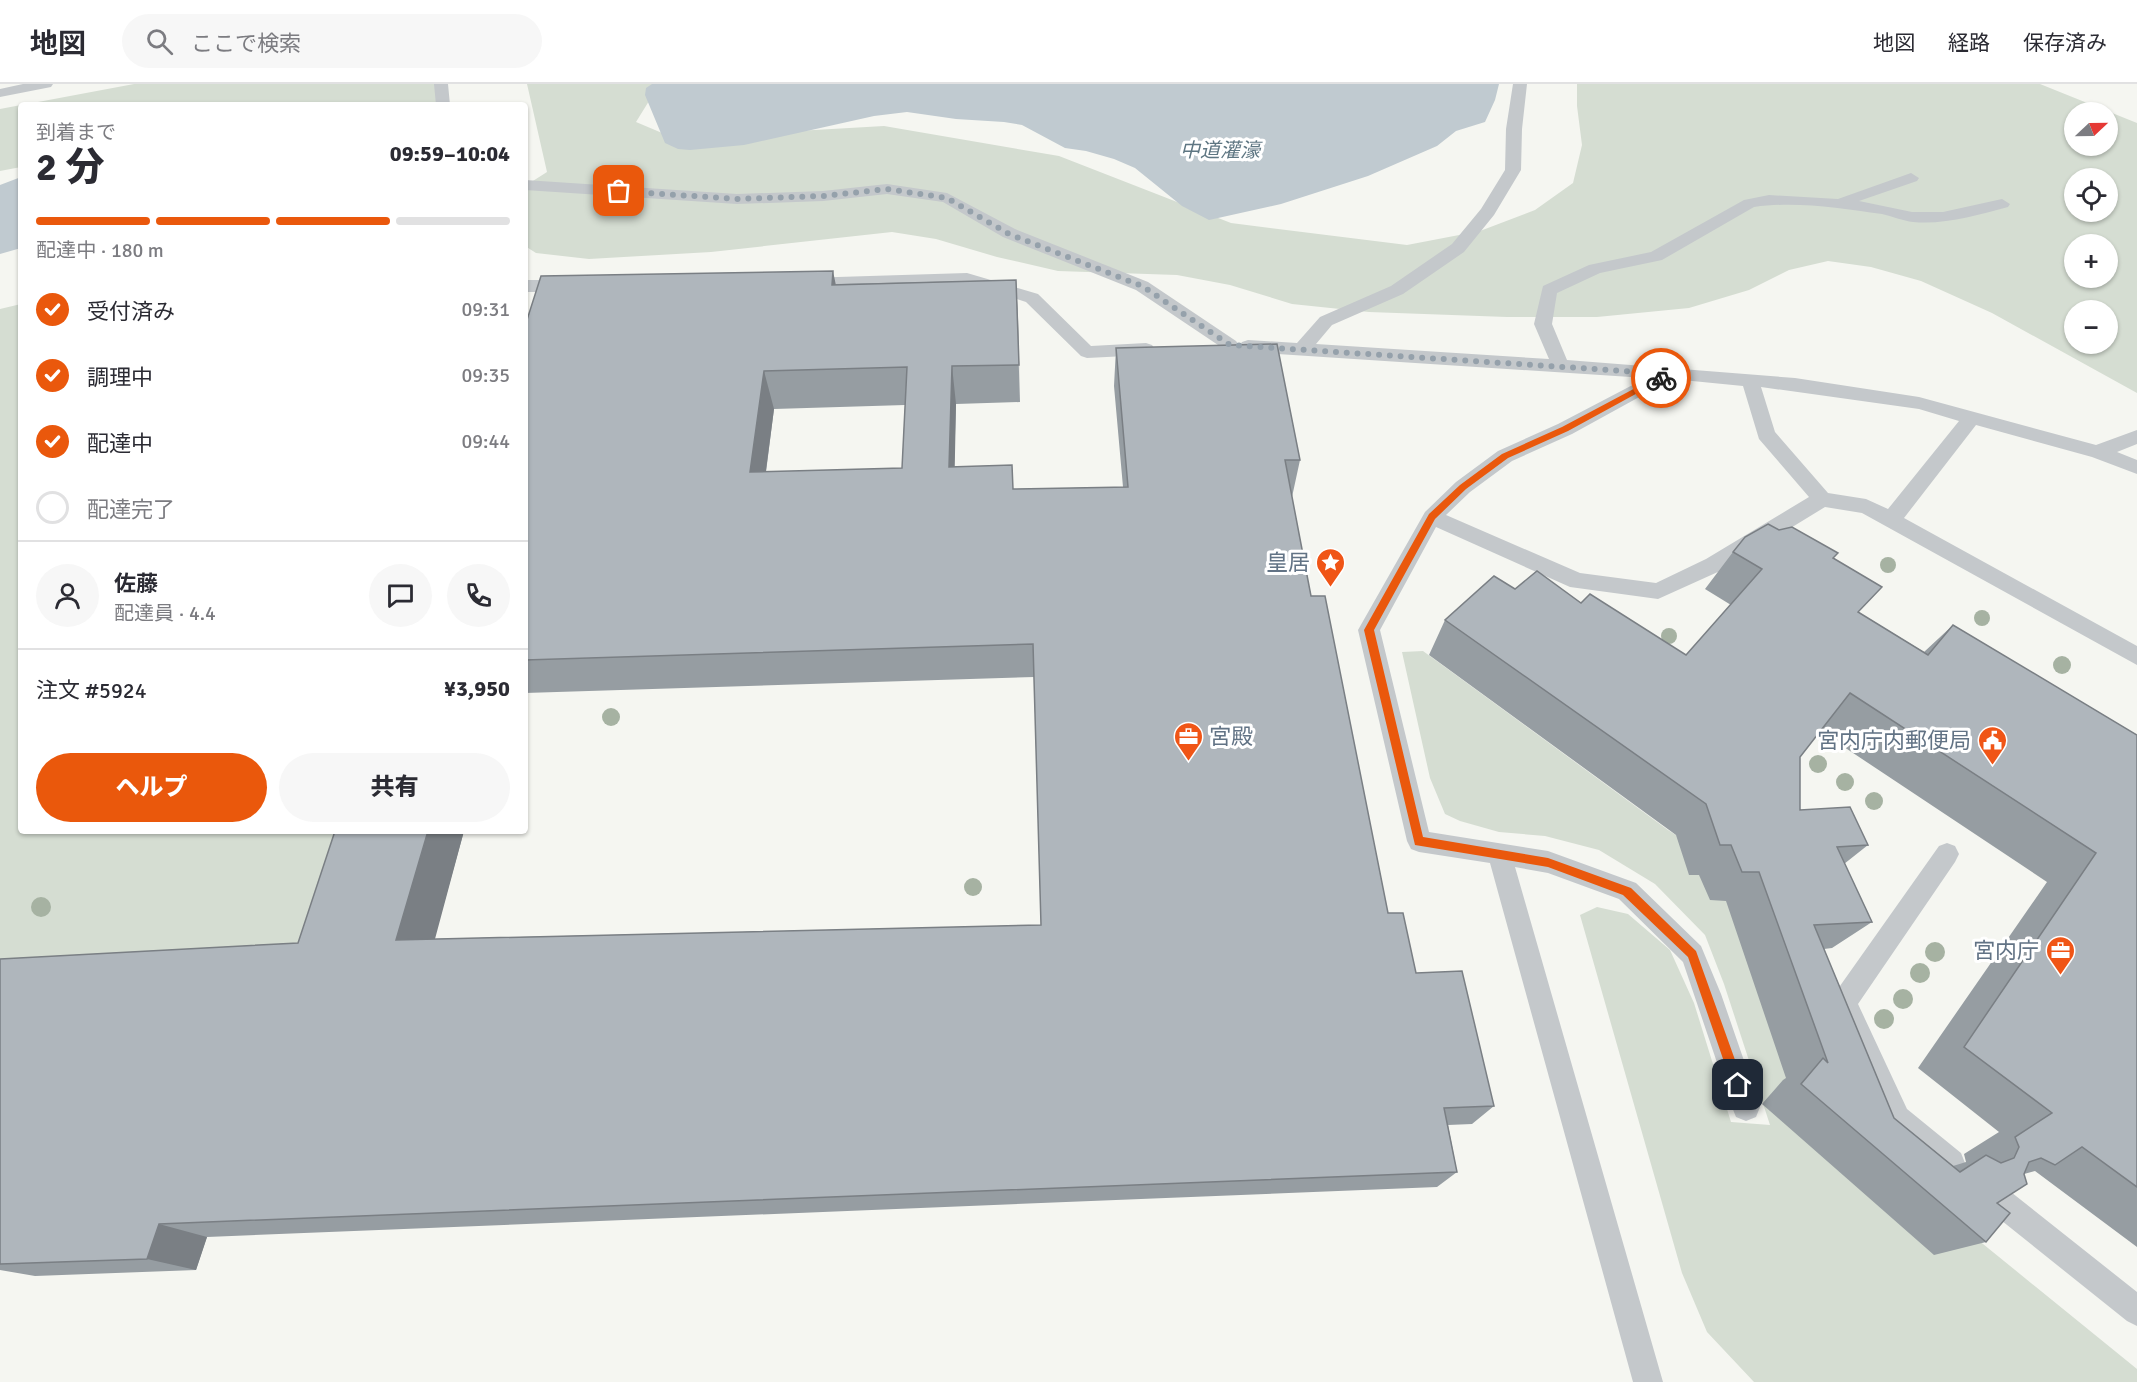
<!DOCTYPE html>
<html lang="ja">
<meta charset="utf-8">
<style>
:root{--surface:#fff;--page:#f7f7f7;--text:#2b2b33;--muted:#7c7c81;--line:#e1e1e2;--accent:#ea580c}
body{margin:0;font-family:Signika,"Noto Sans JP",sans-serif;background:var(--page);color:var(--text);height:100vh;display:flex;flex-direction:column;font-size:22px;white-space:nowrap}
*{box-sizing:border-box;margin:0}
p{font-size:20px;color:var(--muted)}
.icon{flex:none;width:33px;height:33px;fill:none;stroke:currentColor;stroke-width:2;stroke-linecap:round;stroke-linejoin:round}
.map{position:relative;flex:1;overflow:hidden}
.side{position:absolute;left:18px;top:18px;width:510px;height:732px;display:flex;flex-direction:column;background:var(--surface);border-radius:6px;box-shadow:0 2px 4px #0004}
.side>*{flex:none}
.needle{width:39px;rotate:68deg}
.buttons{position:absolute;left:2064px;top:18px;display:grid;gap:12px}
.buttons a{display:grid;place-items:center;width:54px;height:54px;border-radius:50%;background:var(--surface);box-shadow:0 2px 4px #0004;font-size:30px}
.pin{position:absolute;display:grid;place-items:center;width:51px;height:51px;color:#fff;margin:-26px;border-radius:12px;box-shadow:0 3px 9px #0006}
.courier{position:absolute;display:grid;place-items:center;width:60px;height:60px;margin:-30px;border:4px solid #ea580c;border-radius:50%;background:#fff;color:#222;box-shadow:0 2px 8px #0007}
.head em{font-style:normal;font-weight:800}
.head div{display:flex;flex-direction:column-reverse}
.head{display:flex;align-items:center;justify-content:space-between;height:102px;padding:0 18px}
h1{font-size:39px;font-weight:800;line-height:45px}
.bar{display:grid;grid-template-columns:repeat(4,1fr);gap:9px 6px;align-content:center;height:72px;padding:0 18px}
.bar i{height:8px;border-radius:4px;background:var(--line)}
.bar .selected{background:var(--accent)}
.bar p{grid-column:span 4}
.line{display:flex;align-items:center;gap:15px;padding:0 18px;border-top:2px solid var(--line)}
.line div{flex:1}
.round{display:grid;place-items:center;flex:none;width:63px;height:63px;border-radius:32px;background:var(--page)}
ol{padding:0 18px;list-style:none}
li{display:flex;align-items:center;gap:18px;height:66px}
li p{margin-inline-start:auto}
li .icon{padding:6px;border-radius:50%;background:var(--accent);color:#fff;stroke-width:4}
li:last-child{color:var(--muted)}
li i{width:33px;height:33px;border:3px solid var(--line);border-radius:50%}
.cta{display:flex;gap:12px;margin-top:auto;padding:12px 18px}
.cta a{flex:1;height:69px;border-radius:36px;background:var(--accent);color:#fff;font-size:24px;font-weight:800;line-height:69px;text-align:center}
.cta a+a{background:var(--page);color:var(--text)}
header{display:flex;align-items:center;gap:36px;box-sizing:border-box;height:84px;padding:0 30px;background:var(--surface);border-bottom:2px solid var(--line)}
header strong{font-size:28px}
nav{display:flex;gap:33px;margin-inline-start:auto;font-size:21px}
.search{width:420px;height:54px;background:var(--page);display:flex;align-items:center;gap:15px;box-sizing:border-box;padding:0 21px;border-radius:33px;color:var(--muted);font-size:22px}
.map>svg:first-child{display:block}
.green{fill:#d5ddd2;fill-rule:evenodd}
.water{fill:#c0cad0}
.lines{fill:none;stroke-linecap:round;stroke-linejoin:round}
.service{fill:#c4c8cb;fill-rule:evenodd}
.tree{fill:#a6b2a2}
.wall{fill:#969da2;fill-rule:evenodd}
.shaded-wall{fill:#7a7f84}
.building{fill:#afb6bc;stroke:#7a7f84;stroke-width:1.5;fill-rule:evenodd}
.route{fill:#ea580c}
.done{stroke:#95a1ab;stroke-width:6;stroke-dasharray:0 10.8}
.labels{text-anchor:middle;stroke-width:6;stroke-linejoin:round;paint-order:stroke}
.far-water-label{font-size:20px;font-style:italic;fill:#5e7682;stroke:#fff}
.poi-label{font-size:22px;fill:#627385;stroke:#fff;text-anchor:end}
</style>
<header>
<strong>地図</strong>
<div class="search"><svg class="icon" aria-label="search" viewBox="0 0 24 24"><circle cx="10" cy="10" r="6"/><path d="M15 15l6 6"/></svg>ここで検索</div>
<nav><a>地図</a><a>経路</a><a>保存済み</a></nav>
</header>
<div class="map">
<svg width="2137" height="1298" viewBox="0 0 2137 1298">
<rect width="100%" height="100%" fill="#f5f6f1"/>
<!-- green -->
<path class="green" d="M134 0H439V21H22Z
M527 0H677L649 17 636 38 674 54 884 42 1059 72 1231 139 1407 161 1480 147 1535 126 1573 99 1582 61 1577 22V0H2040L2137 39V309L1992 229 1921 197 1871 183 1828 177 1789 186 1749 206 1689 224 1597 233H1507L1369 228 1292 220 1230 201 1177 191 1058 187 997 173 936 155 892 148 711 168 589 175 536 169 525 162V102L547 88ZM2074 28H2108V62H2074ZM2074 94H2108V128H2074ZM2074 160H2108V194H2074ZM2074 226H2108V260H2074Z
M21 21V83L0 87V25Z
M21 220V747H341L296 886 0 1005V225Z
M1423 567 1668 746 1690 760H1712L1850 1052 2137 1285V1298H1754L1707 1248 1682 1189 1580 831 1597 823 1628 830 1670 866 1694 919 1731 1038 1770 1041 1724 900 1705 851 1655 800 1599 766 1545 752 1499 748 1460 737 1445 730 1430 694 1402 568Z"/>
<!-- water -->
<path class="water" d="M652 0H1499L1495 16 1485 38 1456 47 1437 62 1368 92 1281 120 1209 136 1182 122 1135 84 1114 75 1086 67 1065 64 1022 41 1004 38 956 35 907 28 874 32 744 61 690 66 678 65 665 59 645 11 646 4Z
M21 93V164L0 170V101Z"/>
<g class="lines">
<!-- service -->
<path class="service" d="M23 0H53L51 3 0 13V5Z
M434 0H448L450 21H436Z
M1513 0H1527L1522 45 1521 86 1494 131 1464 168 1403 210 1332 241 1316 260 1549 275 1534 240 1543 202 1589 181 1651 168 1744 116 1769 111 1838 115 1911 89 1919 94 1917 97 1859 117 1912 128H1943L2002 115 2010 120 2008 123C1977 131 1945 141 1913 138 1903 137 1892 132 1882 130 1840 124 1796 117 1754 123L1662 176 1600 189 1557 209 1552 240 1567 276 1795 294 1919 313 2096 361 2137 346V360L2117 368 2137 376V390L2092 373 1976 341 1904 434 2137 562V581L1862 429 1825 423 1720 487 1658 515 1570 503 1436 443 1380 546 1429 748 1548 767 1636 799 1701 862 1721 910 1760 1023 1756 1033 1746 1037 1736 1033 1732 1023 1683 878 1619 815 1548 789 1515 783 1663 1298H1633L1490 779 1419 768 1411 765 1407 757 1358 546 1425 428 1456 398 1498 367 1558 340 1646 294 1248 268 1242 266 1239 262 1242 258 1248 256 1297 259 1320 233 1391 202 1452 160 1481 125 1505 86 1506 45ZM1672 295 1743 302 1759 355 1809 413 1706 475 1656 499 1580 489 1446 431 1470 408 1512 377 1572 350ZM1761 303 1919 325 1959 337 1888 425 1866 415 1828 409 1775 348Z
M525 96 737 110 823 107 887 100 947 109 1015 145 1148 198 1236 257 1239 261 1236 265H1224L1136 206 1003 153 943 118 887 110 823 117 737 120 525 106Z
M967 189 1038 210 1091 262 1146 259 1152 261 1155 265 1152 269 1146 271 1087 274 1081 272 1026 218 966 199 805 206 799 204 796 200 799 196 805 194Z
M525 196H568L574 198 577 202 574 206 568 208H525Z
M1947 759 1955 762 1959 770 1955 778 1858 920 1907 1025 1961 1069 1965 1079 1961 1089 1951 1093 1941 1089 1887 1045 1831 918 1835 909 1939 762Z
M1987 1093 1997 1097 2137 1208V1242L2127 1237 1977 1117 1973 1107 1977 1097Z"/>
</g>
<!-- trees -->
<g class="tree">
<circle cx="1888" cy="481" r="8"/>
<circle cx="1982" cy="534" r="8"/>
<circle cx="1669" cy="552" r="8"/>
<circle cx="2062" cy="581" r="9"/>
<circle cx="611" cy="633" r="9"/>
<circle cx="1818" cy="680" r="9"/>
<circle cx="1845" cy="698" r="9"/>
<circle cx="1874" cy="717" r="9"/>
<circle cx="973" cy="803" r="9"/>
<circle cx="41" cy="823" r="10"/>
<circle cx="1935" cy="868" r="10"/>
<circle cx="1920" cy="889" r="10"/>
<circle cx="1903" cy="915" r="10"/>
<circle cx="1884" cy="935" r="10"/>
</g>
<!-- wall -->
<path class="wall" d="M1016 196 1020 318 956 320 954 383 1013 405 1123 403 1114 302 1116 264 1300 376 1292 413 1311 512 1388 829 1416 889 1494 1022 1472 1040 1448 1041 1457 1088 1437 1103 207 1153 196 1186 35 1192 0 1186V875L298 859 464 747 434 855 1041 841 1034 593 525 609V242L836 200ZM905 321 902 384 766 388 774 325Z
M1779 446 1838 469 1833 475 1882 503 1858 528 1924 568 1953 541 2137 651V1163L2035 1087 2024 1090 1997 1119 1986 1158 1934 1171 1762 1020 1783 996 1786 994 1726 817 1710 816 1699 791H1689L1676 751 1429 571 1445 536 1515 505 1581 519 1686 571 1731 521 1705 505 1733 468ZM1820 647 2047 798 1918 984 1999 1048 1964 1070 1966 1078 1953 1082 1894 1034 1824 865 1832 864 1872 838 1844 780 1868 761 1800 726V673Z"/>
<!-- shaded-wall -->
<path class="shaded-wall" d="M833 187 841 226 832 201Z
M1016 196 1018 234 1020 318 1019 281Z
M952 282 956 320 954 419 949 383Z
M764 287 774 325 761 424 750 388Z
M428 747H464L428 881 396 856Z
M159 1140 207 1153 196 1186 147 1175Z"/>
<!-- building -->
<path class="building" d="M833 187 832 201 1016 196 1019 281 952 282 949 383 1012 381 1013 405 1128 403 1116 264 1277 260 1300 376H1285L1301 460 1311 512H1325L1388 829H1403L1416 889 1462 887 1494 1022 1444 1024 1457 1088 159 1140 147 1175 0 1180V875L298 859 335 747H428L396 856 1041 841 1033 560 525 576V242L541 192ZM907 283 902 384 750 388 764 287Z
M1768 440 1779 446 1792 443 1838 469 1833 474 1882 503 1858 528 1928 571 1953 541 2137 651V1103L2082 1063 2055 1081 2041 1074 2029 1078 2024 1090 2027 1100 1997 1119 2010 1129 1986 1158 1801 1000 1823 974 1828 979 1759 788H1742L1731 761H1720L1706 720 1445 536 1494 492 1515 505 1537 487 1581 519 1590 510 1686 571 1762 485 1733 468 1745 453ZM1850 609 2096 769 1964 963 2052 1029 2015 1053 2019 1063 2014 1074 2001 1079 1986 1071 1960 1088 1894 1034 1814 841 1872 838 1837 763 1868 761 1850 723 1800 726V673Z"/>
<!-- route -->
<path class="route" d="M1658 292 1665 294 1568 347 1508 374 1466 405 1435 435 1374 546 1423 753 1548 774 1631 804 1696 867 1744 1001 1738 1007 1732 1001 1688 873 1623 811 1548 783 1415 761 1364 546 1429 430 1460 401 1502 370 1562 343Z"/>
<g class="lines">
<!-- done -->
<path class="done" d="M619 107 737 115 823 112 887 105 947 114 1009 150 1142 202 1230 261 1670 290 1661 294"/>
</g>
<!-- icons -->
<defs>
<symbol id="sight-pin" viewBox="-11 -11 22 30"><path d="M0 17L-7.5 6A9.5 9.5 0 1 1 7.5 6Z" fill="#f05516" stroke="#fff"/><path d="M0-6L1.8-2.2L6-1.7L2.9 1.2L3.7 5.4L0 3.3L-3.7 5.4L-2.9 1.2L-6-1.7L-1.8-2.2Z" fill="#fff"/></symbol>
<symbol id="office-pin" viewBox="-11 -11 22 30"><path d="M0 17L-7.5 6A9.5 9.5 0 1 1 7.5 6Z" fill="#f05516" stroke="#fff"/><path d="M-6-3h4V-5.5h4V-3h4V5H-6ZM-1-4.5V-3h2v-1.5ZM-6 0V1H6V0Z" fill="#fff"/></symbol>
<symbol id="civic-pin" viewBox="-11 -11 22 30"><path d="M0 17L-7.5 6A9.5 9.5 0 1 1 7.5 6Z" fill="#f05516" stroke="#fff"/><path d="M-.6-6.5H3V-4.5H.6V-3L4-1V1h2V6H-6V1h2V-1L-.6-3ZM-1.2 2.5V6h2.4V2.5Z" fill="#fff"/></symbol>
</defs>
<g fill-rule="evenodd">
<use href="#sight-pin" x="1314" y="462" width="33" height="45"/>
<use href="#office-pin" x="1172" y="636" width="33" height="45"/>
<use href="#civic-pin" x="1976" y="640" width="33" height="45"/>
<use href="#office-pin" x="2044" y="850" width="33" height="45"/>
</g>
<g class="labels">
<!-- far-water labels -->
<g class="far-water-label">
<text x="1220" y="73">中道灌濠</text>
</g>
<!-- poi labels -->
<g class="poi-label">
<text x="1310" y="486">皇居</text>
<text x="1209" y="660" text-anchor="start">宮殿</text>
<text x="1971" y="664">宮内庁内郵便局</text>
<text x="2039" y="874">宮内庁</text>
</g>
</g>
</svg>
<div class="buttons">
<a><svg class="needle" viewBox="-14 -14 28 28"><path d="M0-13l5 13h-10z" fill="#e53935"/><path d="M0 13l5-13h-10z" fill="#7c7c81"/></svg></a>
<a><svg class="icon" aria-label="locate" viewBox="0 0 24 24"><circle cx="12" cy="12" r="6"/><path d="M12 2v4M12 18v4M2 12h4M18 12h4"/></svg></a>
<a>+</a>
<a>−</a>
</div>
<div class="pin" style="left:619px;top:107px;background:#ea580c"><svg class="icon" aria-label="bag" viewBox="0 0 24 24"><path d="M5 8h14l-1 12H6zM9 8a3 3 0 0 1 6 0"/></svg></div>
<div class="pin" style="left:1738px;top:1001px;background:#1f2937"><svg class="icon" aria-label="home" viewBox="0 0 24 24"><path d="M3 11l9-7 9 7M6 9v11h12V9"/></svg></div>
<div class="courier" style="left:1661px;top:294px"><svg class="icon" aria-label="bike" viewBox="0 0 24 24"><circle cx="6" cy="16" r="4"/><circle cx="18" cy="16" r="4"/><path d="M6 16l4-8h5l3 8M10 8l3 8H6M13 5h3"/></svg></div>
<section class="side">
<div class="head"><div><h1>2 分</h1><p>到着まで</p></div><em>09:59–10:04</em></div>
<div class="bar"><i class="selected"></i><i class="selected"></i><i class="selected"></i><i></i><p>配達中 · 180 m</p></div>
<ol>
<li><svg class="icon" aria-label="check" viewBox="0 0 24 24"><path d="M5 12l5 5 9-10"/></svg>受付済み<p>09:31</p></li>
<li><svg class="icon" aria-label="check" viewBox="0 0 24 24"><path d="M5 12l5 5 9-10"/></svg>調理中<p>09:35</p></li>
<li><svg class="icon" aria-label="check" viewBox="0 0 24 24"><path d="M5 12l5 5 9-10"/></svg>配達中<p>09:44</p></li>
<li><i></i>配達完了</li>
</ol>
<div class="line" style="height:108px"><a class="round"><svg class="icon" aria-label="person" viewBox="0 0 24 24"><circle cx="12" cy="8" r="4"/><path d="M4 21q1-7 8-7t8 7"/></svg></a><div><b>佐藤</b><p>配達員 · 4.4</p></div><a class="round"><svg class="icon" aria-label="chat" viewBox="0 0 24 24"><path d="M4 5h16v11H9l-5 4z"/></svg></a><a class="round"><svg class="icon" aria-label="phone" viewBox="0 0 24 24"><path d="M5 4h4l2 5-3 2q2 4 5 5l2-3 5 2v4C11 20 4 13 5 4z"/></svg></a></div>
<div class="line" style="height:78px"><div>注文 #5924</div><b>¥3,950</b></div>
<div class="cta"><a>ヘルプ</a><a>共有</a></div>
</section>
</div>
